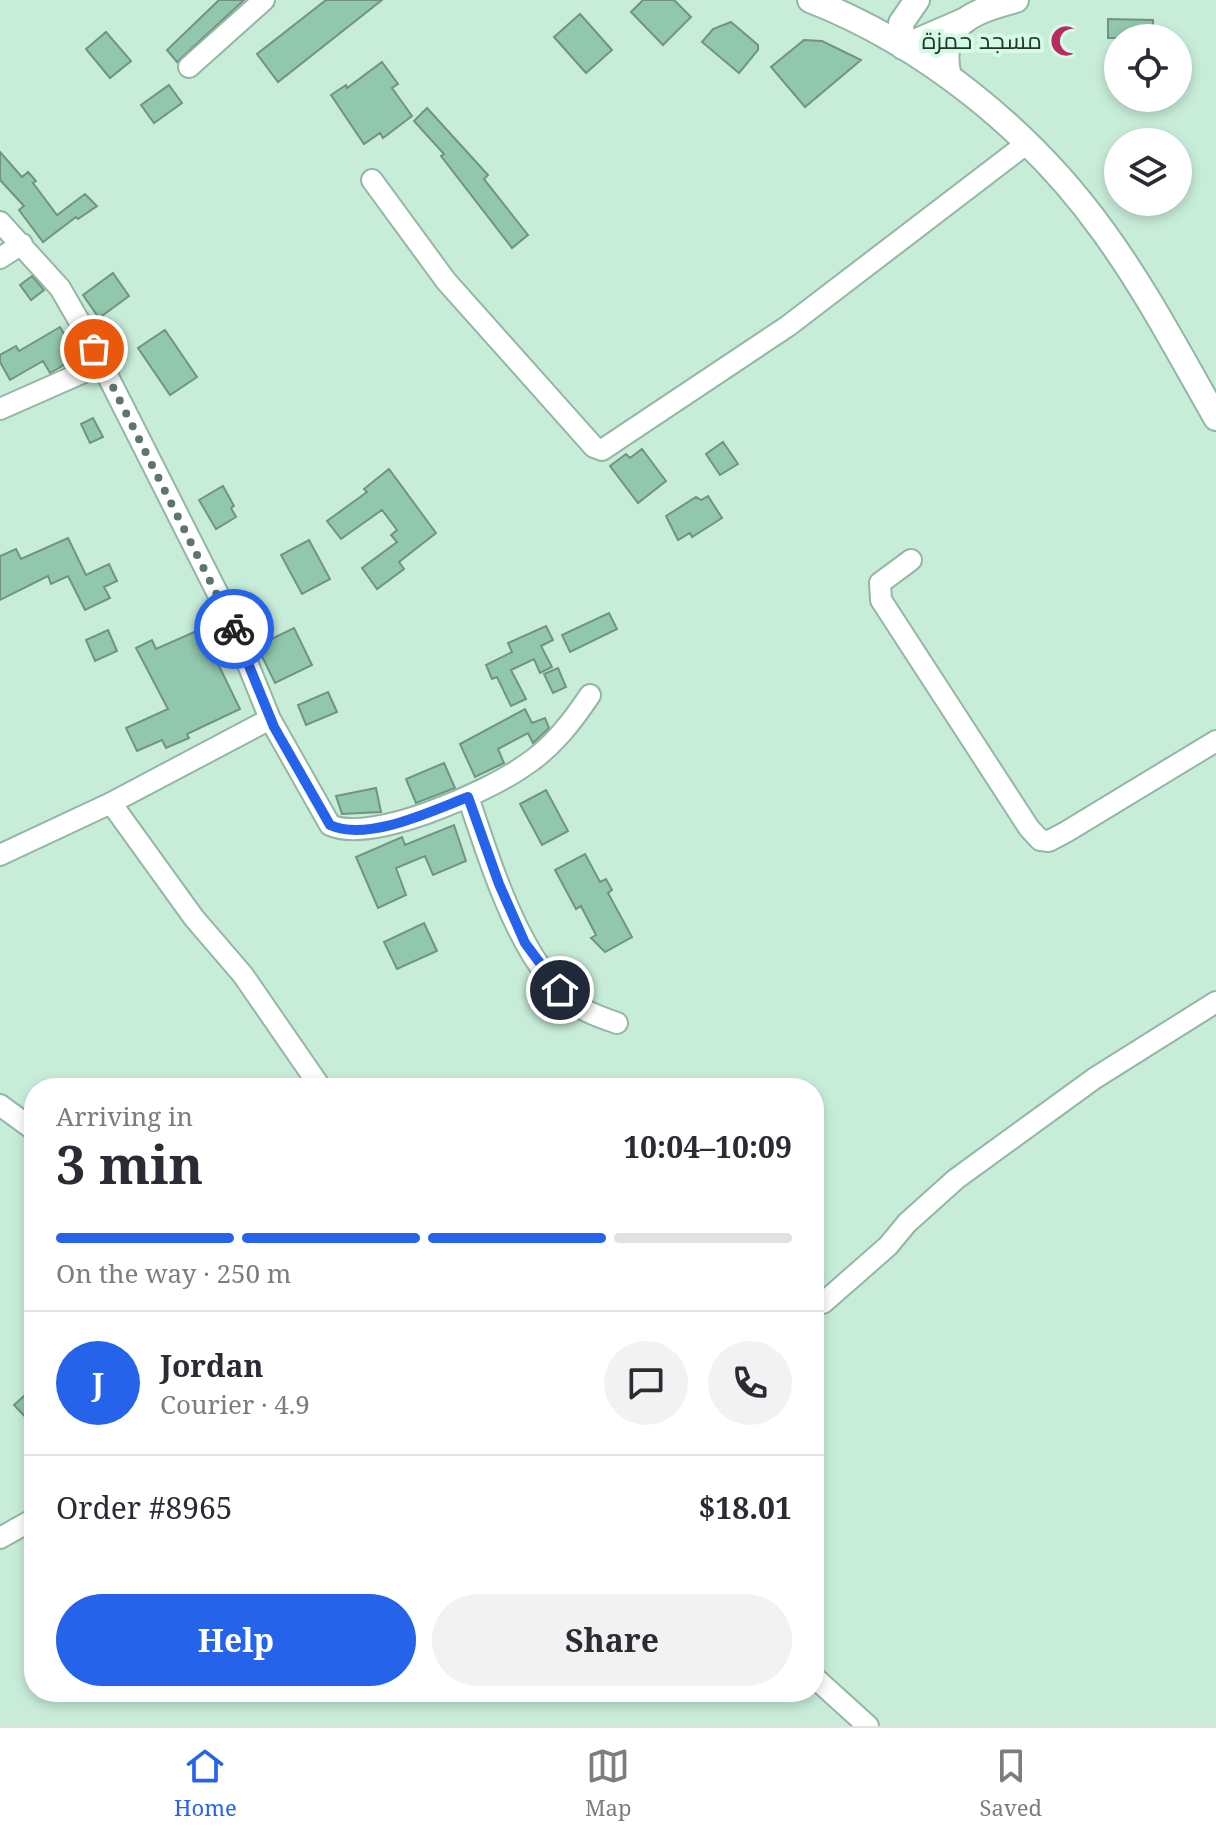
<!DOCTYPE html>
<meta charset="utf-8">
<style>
:root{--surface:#fff;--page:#f2f2f3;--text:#2b2b33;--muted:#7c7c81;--line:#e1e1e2;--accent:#2563eb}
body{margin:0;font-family:"Noto Serif",Cairo,serif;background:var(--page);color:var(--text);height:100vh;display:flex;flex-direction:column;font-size:30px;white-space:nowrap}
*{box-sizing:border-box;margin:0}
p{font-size:26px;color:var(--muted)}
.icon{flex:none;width:44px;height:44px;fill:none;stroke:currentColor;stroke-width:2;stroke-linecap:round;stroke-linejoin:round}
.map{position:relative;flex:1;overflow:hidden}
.side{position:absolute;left:24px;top:1078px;width:800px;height:624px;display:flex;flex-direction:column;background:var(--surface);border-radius:32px;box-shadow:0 4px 12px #0003}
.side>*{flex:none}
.fabs{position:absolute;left:1104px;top:24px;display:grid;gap:16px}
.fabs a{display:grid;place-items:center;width:88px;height:88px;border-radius:50%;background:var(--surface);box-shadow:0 4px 12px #0003;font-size:40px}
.pin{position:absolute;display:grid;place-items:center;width:68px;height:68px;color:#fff;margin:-34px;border:4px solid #fff;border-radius:50%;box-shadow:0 2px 8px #0007}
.courier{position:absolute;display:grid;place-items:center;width:80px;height:80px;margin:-40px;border:6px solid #2563eb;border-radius:50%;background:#fff;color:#222;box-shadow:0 2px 10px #0007}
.headline em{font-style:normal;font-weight:700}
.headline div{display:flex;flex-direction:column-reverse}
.headline{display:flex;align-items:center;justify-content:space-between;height:136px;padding:0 32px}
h1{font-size:52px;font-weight:700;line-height:60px}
.bar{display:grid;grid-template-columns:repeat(4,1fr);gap:12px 8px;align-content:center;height:96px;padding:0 32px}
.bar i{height:10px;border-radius:6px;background:var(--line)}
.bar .on{background:var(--accent)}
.bar p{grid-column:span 4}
.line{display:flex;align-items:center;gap:20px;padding:0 32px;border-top:2px solid var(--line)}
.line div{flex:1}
.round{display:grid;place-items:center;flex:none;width:84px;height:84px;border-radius:42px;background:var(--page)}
.primary-button{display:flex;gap:16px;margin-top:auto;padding:16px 32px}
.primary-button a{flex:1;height:92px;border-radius:48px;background:var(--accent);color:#fff;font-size:32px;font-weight:700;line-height:92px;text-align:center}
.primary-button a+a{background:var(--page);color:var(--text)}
.tabs{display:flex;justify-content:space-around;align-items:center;height:112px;border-top:2px solid var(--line);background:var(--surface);font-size:22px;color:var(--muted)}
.tabs a{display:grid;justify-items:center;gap:4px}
.tabs .on{color:var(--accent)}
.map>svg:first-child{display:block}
.building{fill:#91c7ac;stroke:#719482;stroke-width:2}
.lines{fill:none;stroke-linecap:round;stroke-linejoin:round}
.minor-casing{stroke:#92b7a4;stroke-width:24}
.major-casing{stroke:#92b7a4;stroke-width:28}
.minor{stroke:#fff;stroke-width:20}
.major{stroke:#fff;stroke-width:24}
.done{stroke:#5e766a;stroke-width:8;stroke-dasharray:0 14.4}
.route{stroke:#2563eb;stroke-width:10}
.labels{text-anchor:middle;stroke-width:8;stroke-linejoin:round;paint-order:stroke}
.poi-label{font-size:24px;fill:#26362e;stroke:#d4fbe6;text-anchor:end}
</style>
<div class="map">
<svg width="1216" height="1726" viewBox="0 0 1216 1726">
<rect width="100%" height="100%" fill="#c7edd9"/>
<!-- building -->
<path class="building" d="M219 0H244L177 62 167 50Z
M326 0H382L278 82 257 54Z
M643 0H674L691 17 663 45 631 12Z
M580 14 612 50 586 73 554 37Z
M1108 19 1153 20V38H1108Z
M731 22 758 45V50L739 73 702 42 713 29Z
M106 32 131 61 110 78 86 49Z
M804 40 822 41 861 60 805 107 771 67Z
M382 62 398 84 392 88 412 116 383 138 380 133 364 144 331 95 346 85 347 88Z
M169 85 182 103 154 123 141 105Z
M427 108 488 175 484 179 528 235 512 248 441 156 444 154 414 121Z
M0 152 22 177 28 172 36 181 33 183 57 215 85 194 97 206 78 219 76 217 43 242 19 210 24 206 0 180Z
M113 273 129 296 99 318 83 295Z
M32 276 44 290 31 300 20 285Z
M60 327 78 357 50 373 43 361 10 380 0 362V355L16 346 19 351Z
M165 330 197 377 170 395 138 348Z
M93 418 103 437 90 443 81 424Z
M723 442 738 464 720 475 706 454Z
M642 449 666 481 638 503 610 466 626 454 630 458Z
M389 469 436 533 399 562 404 569 377 589 362 568 397 542 391 535 397 530 382 510 341 539 327 521 367 492 364 489Z
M223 486 234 506 231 508 236 517 216 529 199 500Z
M708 496 722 518 692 537 690 533 678 540 666 516 696 497 701 500Z
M68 538 86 575 109 564 117 581 104 587 110 598 85 610 68 576 51 584 48 576 0 600V556L16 549 21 559Z
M309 540 330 579 302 594 281 555Z
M609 613 617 629 570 652 562 635Z
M546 626 553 640 541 646 552 667 540 673 534 659 511 670 526 699 511 706 497 677 492 679 486 665 512 652 508 643Z
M294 628 312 665 275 683 257 646Z
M201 629 240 709 187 734 189 738 166 748 162 740 137 751 126 728 168 709 136 648 152 640 156 649Z
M108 630 117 651 95 661 86 640Z
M558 668 566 687 553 693 544 674Z
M328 692 337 712 306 725 298 705Z
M525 709 532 723 545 718 549 728 533 743 528 733 498 749 504 763 475 777 460 744Z
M444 763 455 788 416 803 406 779Z
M376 788 381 812 342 814 336 796Z
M546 790 568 831 542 845 520 804Z
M454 825 466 861 433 875 425 856 396 868 406 895 378 908 356 857 402 837 405 845Z
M585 854 600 882 606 879 612 890 608 893 632 937 605 952 591 938 596 935 581 906 576 909 555 870Z
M424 923 437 951 397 969 384 942Z
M34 1387V1426L14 1405Z"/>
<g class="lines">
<defs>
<path id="minor" d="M189 67 264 0
M372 180 446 281 594 447 602 450 788 326 1026 144
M0 222 60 288 86 333 226 610 270 719 330 825C372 844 487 792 524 766 552 748 572 722 590 695
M0 258 22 244
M0 409 102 364
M911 560 880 583 881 600 1029 828 1040 840 1049 841 1066 832 1216 741
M468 797C490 860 522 974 583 1009 593 1015 606 1019 617 1023
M111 803 194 918 243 975 321 1088
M0 855 111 803 270 719
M0 1105 34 1130
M823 1303 888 1246 907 1223 956 1179 1095 1078 1216 1002
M0 1538 34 1519
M814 1677 868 1726"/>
<path id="major" d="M810 0C925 45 1031 131 1103 231 1146 290 1180 355 1216 418
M902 46 901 23 917 0
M903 47 963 21
M949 77C936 24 974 11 1016 0"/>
</defs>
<!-- minor casing -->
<use href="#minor" class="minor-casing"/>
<!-- major casing -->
<use href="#major" class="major-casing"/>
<!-- minor -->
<use href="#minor" class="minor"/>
<!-- major -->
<use href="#major" class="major"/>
</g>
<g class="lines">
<!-- done -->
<path class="done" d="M94 349 234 629"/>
<!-- route -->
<path class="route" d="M234 629 274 727 330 825C368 842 431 811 468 797L499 884 525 943 560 990"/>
</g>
<!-- icons -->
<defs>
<symbol id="mosque-bare" viewBox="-9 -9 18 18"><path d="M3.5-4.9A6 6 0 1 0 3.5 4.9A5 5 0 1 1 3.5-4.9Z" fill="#b72a62" stroke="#d4fbe6" stroke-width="2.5" paint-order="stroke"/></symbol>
</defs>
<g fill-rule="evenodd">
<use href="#mosque-bare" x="1044" y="19" width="44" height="44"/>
</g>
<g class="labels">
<!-- poi labels -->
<g class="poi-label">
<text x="1042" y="49">مسجد حمزة</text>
</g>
</g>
</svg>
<div class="fabs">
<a><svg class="icon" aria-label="locate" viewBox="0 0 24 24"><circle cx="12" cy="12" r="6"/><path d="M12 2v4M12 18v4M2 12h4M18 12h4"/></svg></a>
<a><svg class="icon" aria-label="layers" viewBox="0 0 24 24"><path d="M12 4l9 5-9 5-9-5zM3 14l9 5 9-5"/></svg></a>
</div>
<div class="pin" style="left:94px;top:349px;background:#ea580c"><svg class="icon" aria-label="bag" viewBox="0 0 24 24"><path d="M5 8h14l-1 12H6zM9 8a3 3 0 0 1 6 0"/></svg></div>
<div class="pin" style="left:560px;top:990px;background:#1f2937"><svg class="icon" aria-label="home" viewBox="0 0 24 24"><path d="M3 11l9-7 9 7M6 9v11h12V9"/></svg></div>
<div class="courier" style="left:234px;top:629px"><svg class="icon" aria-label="bike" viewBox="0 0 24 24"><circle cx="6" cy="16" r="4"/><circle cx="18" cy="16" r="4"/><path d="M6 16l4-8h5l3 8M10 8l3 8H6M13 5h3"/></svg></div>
<section class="side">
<div class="headline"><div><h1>3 min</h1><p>Arriving in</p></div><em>10:04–10:09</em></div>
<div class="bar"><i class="on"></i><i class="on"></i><i class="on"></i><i></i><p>On the way · 250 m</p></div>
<div class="line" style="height:144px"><b class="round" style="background:var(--accent);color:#fff">J</b><div><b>Jordan</b><p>Courier · 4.9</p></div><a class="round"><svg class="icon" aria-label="chat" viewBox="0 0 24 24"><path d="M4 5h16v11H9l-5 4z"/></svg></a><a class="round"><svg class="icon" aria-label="phone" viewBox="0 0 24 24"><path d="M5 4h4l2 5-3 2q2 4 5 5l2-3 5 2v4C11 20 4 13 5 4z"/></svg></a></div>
<div class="line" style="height:104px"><div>Order #8965</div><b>$18.01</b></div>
<div class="primary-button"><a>Help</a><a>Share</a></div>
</section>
</div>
<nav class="tabs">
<a class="on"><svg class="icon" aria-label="home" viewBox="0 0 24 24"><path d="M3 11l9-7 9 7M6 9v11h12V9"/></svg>Home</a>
<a><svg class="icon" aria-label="map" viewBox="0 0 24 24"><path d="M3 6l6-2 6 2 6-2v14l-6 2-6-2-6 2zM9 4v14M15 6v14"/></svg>Map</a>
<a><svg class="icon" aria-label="saved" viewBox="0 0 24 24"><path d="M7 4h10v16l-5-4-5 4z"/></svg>Saved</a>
</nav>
